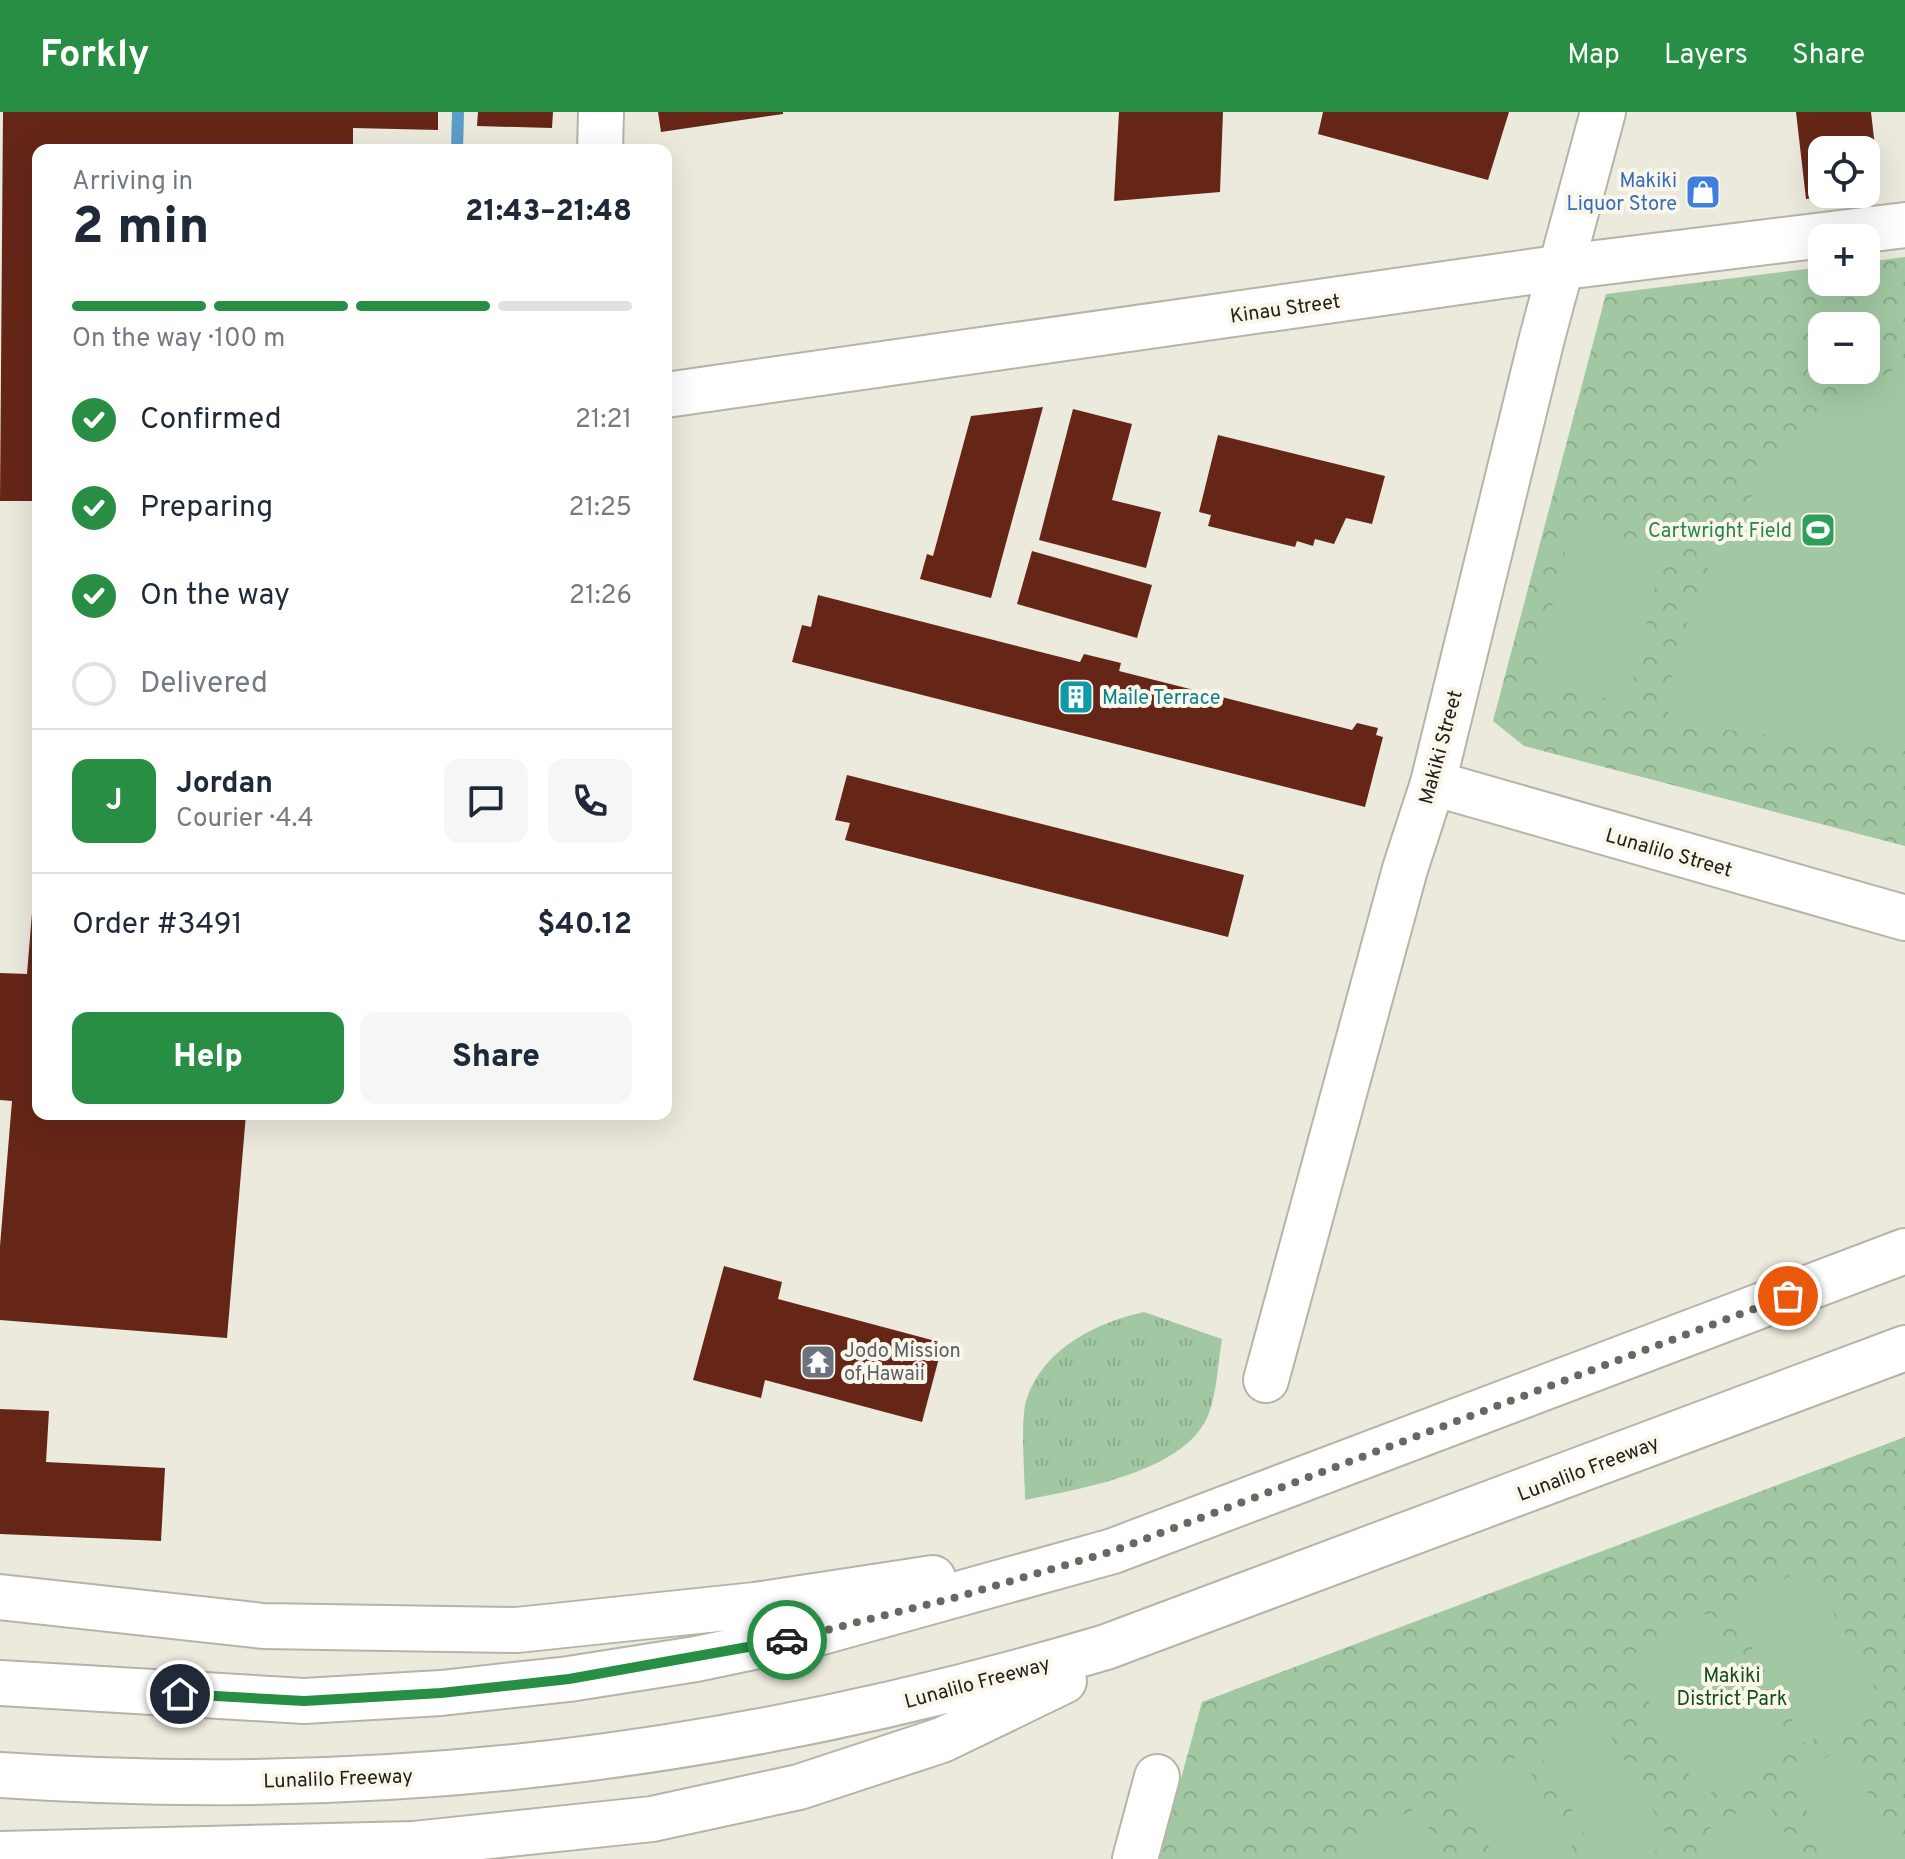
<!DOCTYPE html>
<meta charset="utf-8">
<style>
:root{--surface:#fff;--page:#f6f6f7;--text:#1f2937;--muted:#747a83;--line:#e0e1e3;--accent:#278e44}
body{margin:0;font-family:Overpass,sans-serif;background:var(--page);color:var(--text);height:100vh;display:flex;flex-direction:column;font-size:30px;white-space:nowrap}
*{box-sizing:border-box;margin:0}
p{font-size:26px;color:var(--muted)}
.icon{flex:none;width:44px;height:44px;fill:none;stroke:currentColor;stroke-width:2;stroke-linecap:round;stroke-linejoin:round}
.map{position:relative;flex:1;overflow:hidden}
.details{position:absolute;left:32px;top:32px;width:640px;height:976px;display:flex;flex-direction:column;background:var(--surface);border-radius:16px;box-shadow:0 8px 32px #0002}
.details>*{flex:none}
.fabs{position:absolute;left:1808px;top:24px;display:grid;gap:16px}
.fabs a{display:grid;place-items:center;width:72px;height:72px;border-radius:16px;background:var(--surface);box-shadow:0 8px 32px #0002;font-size:40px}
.pin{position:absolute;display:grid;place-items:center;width:68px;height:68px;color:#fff;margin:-34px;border:4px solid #fff;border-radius:50%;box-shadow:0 2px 8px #0007}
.courier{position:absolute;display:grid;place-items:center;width:80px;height:80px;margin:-40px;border:6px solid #278e44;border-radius:50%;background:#fff;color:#222;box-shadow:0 2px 10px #0007}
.summary em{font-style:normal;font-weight:800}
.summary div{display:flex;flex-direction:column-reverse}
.summary{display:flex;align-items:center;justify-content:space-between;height:136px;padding:0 40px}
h1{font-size:52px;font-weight:800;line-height:60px}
.bar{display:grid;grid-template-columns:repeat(4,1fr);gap:12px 8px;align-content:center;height:96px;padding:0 40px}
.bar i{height:10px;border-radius:6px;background:var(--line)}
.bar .active{background:var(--accent)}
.bar p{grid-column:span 4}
.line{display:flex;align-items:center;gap:20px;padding:0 40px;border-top:2px solid var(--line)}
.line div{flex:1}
.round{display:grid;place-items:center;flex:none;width:84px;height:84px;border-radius:16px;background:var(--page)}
ol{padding:0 40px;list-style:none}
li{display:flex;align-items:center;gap:24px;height:88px}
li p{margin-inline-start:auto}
li .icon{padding:8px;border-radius:50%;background:var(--accent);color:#fff;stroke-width:4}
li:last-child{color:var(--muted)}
li i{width:44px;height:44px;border:4px solid var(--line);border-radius:50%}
.primary-button{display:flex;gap:16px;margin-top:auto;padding:16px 40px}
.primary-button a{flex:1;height:92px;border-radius:16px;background:var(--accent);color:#fff;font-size:32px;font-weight:800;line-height:92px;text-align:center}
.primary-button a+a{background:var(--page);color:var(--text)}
header{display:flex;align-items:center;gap:48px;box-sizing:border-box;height:112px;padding:0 40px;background:var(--accent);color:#fff}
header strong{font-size:38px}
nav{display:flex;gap:44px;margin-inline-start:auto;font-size:28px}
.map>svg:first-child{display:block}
.grass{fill:url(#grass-tufts)}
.forest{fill:url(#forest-crowns);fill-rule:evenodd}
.pitch{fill:#a2c8a3}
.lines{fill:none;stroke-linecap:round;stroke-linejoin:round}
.stream{stroke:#5b9dca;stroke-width:12}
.building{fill:#652617}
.minor-casing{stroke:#b6b3a8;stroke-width:48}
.highway-casing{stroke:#b6b3a8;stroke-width:48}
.minor{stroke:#fff;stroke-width:44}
.highway{stroke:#fff;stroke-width:44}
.done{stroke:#696760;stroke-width:8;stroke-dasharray:0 14.4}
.route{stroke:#278e44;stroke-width:10}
.labels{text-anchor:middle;stroke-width:8;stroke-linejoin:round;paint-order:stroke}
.shop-label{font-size:20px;fill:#366cbe;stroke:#faf6ea;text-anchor:end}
.street-label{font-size:20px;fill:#22211c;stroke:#faf6ea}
.leisure-label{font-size:20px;fill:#27864d;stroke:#faf6ea;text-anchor:end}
.culture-label{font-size:20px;fill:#0d838f;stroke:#faf6ea;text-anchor:start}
.worship-label{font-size:20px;fill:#5b616d;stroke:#faf6ea;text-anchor:start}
.park-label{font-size:20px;fill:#134d1b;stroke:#faf6ea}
</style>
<header>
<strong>Forkly</strong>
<nav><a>Map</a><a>Layers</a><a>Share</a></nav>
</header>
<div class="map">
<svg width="1905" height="1747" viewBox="0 0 1905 1747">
<defs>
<pattern id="grass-tufts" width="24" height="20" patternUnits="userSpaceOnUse" patternTransform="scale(2)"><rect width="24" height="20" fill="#a2c8a3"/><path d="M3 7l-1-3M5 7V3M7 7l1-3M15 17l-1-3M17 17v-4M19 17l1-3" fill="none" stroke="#8bac8c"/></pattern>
<pattern id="forest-crowns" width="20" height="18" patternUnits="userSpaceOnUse" patternTransform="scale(2)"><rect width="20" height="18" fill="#a2c8a3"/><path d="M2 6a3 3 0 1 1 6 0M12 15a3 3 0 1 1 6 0" fill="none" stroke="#8bac8c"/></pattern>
</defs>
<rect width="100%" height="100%" fill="#ece9dd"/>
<!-- grass -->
<path class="grass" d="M1144 1200 1222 1227C1218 1251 1217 1279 1209 1301 1188 1360 1079 1377 1025 1388 1025 1364 1020 1310 1026 1289 1042 1237 1095 1211 1144 1200Z"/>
<!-- forest -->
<path class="forest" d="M1905 145V734L1524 634 1493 609 1606 182 1822 155V170H1866V150ZM1822 214H1866V258H1822Z
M1905 1325V1747H1159L1202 1590Z"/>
<!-- pitch -->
<path class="pitch" d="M1905 250V639L1668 611 1673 547 1708 456 1753 381 1812 308Z
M1572 413 1665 435 1627 591 1534 569Z
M1808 1454 1882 1589 1805 1632 1730 1496Z
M1706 1502 1783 1642 1702 1686 1625 1547Z
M1597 1600 1671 1730 1640 1747H1599L1536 1634Z
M1842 1636 1899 1737 1882 1747H1834L1789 1667Z
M1520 1643 1579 1747H1496L1457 1679Z
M1764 1685 1800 1747H1724L1707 1718Z
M1417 1695 1446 1747H1368L1357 1729Z"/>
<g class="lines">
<!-- stream -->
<path class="stream" d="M457 38 458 0"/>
</g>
<!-- building -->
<path class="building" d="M3 0H438V18L353 16V38H38V389H0Z
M478 0H553L552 16 477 14Z
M658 0H783V2L661 20Z
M1119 0H1223L1220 80 1114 89Z
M1323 0H1509L1488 68 1318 22Z
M1796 0H1871L1880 79 1866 80V38H1822V82L1834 84 1806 87Z
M1043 295 991 486 920 467 927 442 933 444 971 304Z
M1073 297 1132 312 1112 388 1161 400 1146 456 1039 428Z
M1218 323 1385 364 1372 412 1346 406 1334 432 1315 427 1313 434 1297 429 1295 435 1208 414 1211 403 1199 400Z
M1032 439 1152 473 1137 526 1017 492Z
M818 483 1080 550 1084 542 1121 551 1119 559 1352 618 1357 611 1378 616 1376 623 1383 625 1365 695 792 550 802 513 811 515Z
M847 663 1244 763 1228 825 845 728 850 711 835 708Z
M36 752 38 1002H246L227 1226 0 1208V1134L12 989 0 988V861L27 862Z
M724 1154 782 1170 778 1187 943 1231 922 1310 765 1268 761 1286 693 1268Z
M0 1297 49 1299 46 1350 165 1356 161 1429 0 1422Z"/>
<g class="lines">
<defs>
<path id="minor" d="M600 38 601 0
M666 283 1564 155 1905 113
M1433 671 1905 806
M1266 1268 1405 757 1433 671 1542 226 1603 0
M1135 1747 1157 1665"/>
<path id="highway" d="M0 1485 263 1514 517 1518 755 1493 933 1466
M0 1571 304 1589 441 1581 569 1567 696 1547 811 1523 1113 1439 1905 1139
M0 1663C384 1689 737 1645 1106 1535L1905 1236
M0 1742 414 1732 652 1707 799 1675 942 1628 1064 1569"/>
</defs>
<!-- minor casing -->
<use href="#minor" class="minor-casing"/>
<!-- highway casing -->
<use href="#highway" class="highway-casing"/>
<!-- minor -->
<use href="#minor" class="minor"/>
<!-- highway -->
<use href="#highway" class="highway"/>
</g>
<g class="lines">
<!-- done -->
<path class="done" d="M787 1528 957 1485 1113 1439 1788 1184"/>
<!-- route -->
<path class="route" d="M180 1582 304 1589 441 1581 569 1567 787 1528"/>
</g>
<!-- icons -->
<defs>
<symbol id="shop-square" viewBox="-11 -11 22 22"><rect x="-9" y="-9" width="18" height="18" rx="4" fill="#3f7fe0" stroke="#faf6ea"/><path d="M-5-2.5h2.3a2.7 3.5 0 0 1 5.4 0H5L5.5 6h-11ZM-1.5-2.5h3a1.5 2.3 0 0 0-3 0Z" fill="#fff"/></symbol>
<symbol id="stadium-square" viewBox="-11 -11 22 22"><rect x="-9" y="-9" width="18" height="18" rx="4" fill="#2e9e5b" stroke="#faf6ea"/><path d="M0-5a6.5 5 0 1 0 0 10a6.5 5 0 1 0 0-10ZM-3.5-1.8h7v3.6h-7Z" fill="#fff"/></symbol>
<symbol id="building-square" viewBox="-11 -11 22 22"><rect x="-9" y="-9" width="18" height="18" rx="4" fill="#0f9aa8" stroke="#faf6ea"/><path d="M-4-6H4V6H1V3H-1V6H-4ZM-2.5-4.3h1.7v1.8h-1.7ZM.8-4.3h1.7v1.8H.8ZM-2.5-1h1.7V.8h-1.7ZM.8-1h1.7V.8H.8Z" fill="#fff"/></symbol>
<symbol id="temple-square" viewBox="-11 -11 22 22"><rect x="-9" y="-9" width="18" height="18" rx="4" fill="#6b7280" stroke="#faf6ea"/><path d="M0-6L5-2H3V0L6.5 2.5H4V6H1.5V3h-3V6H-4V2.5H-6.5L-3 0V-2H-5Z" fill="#fff"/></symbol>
</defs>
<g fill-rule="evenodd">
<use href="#shop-square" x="1683" y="60" width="40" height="40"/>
<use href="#stadium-square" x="1798" y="398" width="40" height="40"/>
<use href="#building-square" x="1056" y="565" width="40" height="40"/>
<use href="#temple-square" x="798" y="1230" width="40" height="40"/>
</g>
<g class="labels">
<!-- shop labels -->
<g class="shop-label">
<text x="1677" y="75">Makiki<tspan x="1677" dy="23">Liquor Store</tspan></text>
</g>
<!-- street labels -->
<g class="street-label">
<text transform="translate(1285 196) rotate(-8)" y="7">Kinau Street</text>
<text transform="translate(1440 635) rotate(-75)" y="7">Makiki Street</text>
<text transform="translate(1669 740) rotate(16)" y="7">Lunalilo Street</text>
<text transform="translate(1588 1356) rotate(-21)" y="7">Lunalilo Freeway</text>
<text transform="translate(977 1570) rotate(-15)" y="7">Lunalilo Freeway</text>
<text transform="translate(338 1666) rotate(-2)" y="7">Lunalilo Freeway</text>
</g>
<!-- leisure labels -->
<g class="leisure-label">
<text x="1792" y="425">Cartwright Field</text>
</g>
<!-- culture labels -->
<g class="culture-label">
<text x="1102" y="592">Maile Terrace</text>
</g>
<!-- worship labels -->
<g class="worship-label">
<text x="844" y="1245">Jodo Mission<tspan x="844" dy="23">of Hawaii</tspan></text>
</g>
<!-- park labels -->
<g class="park-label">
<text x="1732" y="1570">Makiki<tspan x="1732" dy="23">District Park</tspan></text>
</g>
</g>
</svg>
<div class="fabs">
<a><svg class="icon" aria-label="locate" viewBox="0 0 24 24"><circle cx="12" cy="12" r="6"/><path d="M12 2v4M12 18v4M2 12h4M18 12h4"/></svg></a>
<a>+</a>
<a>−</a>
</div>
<div class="pin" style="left:1788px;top:1184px;background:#ea580c"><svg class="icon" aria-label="bag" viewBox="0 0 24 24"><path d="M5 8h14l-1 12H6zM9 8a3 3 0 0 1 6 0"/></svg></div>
<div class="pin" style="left:180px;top:1582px;background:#1f2937"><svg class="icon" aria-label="home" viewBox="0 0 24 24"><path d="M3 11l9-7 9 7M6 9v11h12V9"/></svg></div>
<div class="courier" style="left:787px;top:1528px"><svg class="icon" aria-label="car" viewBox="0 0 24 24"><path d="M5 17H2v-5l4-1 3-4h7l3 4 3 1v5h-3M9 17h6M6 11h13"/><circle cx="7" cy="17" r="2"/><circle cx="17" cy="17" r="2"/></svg></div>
<section class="details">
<div class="summary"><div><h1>2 min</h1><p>Arriving in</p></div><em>21:43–21:48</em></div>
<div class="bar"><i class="active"></i><i class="active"></i><i class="active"></i><i></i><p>On the way · 100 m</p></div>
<ol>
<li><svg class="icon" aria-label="check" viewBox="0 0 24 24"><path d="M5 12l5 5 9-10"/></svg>Confirmed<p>21:21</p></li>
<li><svg class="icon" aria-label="check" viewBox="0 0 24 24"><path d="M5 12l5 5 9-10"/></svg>Preparing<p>21:25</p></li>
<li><svg class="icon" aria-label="check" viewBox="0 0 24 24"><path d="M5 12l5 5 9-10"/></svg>On the way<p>21:26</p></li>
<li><i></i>Delivered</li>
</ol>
<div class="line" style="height:144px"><b class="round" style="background:var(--accent);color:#fff">J</b><div><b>Jordan</b><p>Courier · 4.4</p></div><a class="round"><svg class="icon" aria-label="chat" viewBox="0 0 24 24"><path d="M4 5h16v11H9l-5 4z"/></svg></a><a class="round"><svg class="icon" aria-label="phone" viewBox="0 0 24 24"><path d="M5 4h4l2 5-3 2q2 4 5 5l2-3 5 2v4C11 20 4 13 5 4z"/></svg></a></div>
<div class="line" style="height:104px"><div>Order #3491</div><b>$40.12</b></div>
<div class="primary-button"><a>Help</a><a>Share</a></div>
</section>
</div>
